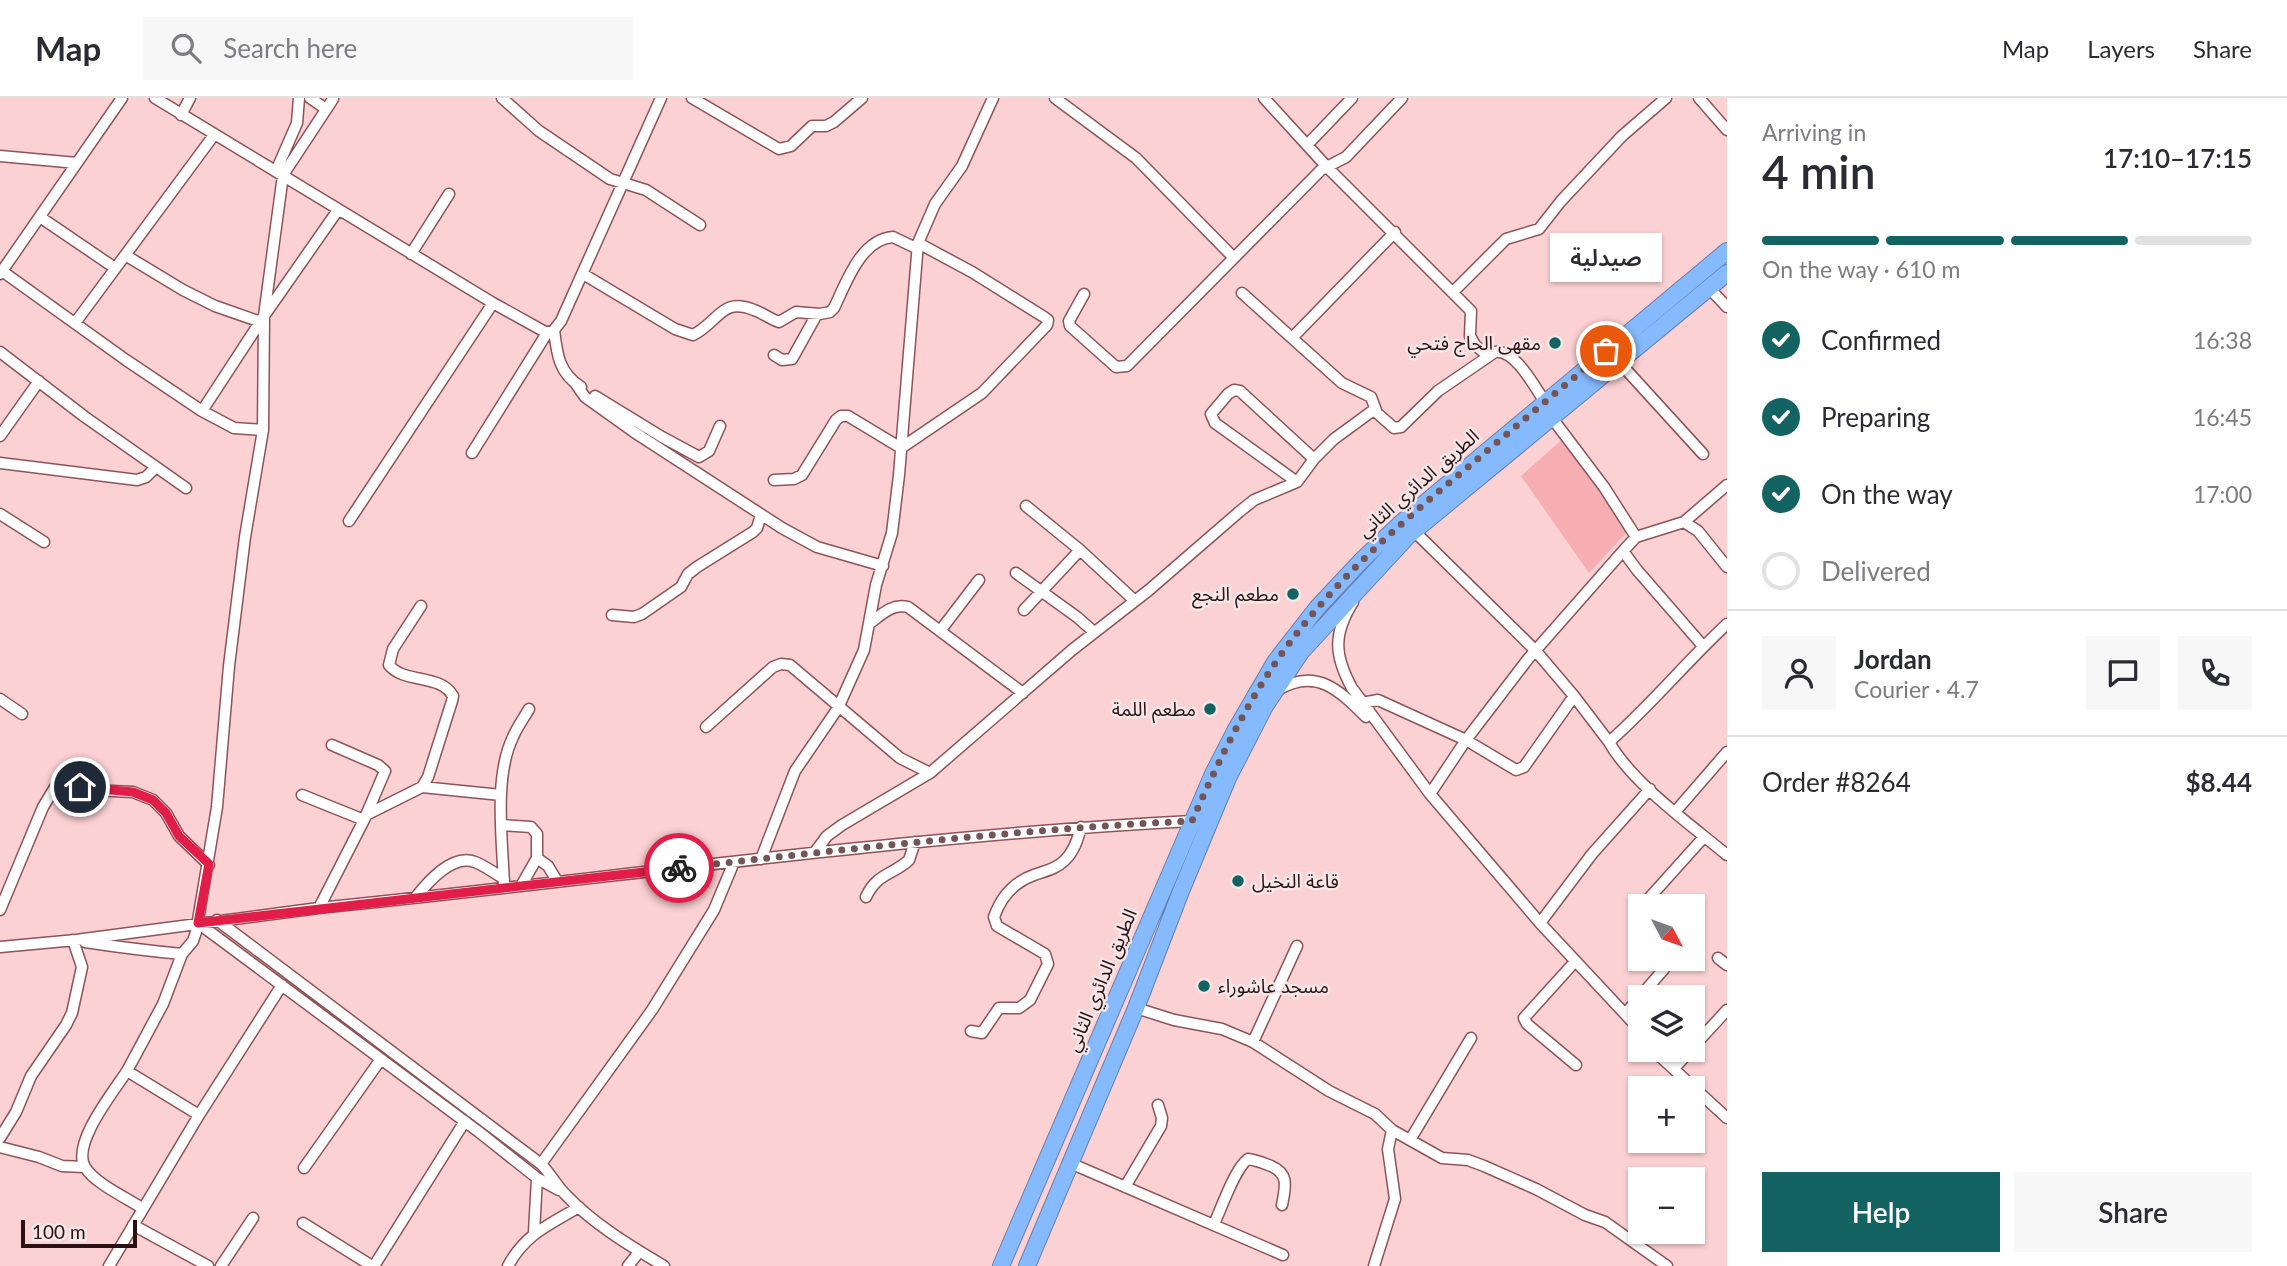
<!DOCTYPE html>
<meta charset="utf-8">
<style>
:root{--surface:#fff;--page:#f7f7f7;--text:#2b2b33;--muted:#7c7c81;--line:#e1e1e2;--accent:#136363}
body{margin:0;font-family:Lato,"Noto Sans Arabic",sans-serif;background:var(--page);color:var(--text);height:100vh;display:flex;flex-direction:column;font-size:26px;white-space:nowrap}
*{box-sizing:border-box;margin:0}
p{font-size:23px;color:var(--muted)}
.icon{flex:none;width:38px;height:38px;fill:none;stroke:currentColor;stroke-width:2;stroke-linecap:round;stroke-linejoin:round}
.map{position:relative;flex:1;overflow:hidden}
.side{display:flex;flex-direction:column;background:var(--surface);width:560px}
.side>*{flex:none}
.needle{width:46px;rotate:131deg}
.controls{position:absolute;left:1628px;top:796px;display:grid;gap:14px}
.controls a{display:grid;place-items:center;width:77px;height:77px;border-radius:0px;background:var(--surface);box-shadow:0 2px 5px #0004;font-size:35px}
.scale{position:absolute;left:21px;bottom:18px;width:116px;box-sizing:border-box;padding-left:7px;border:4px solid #2a1214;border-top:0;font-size:19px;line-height:24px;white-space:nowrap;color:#2a1214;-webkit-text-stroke:5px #f5e7e7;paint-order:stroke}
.pin{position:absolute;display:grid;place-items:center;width:60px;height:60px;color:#fff;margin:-30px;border:4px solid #fff;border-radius:50%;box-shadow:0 2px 7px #0007}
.courier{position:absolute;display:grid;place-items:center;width:70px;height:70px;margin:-35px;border:5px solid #e11d48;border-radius:50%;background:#fff;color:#222;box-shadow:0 2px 9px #0007}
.bubble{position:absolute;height:49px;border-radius:0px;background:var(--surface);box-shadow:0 2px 5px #0004;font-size:23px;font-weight:600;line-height:49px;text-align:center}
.head em{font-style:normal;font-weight:600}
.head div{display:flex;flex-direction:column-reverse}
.head{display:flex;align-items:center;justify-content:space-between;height:119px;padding:0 35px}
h1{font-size:46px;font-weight:600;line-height:52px}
.bar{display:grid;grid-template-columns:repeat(4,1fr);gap:10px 7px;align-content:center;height:84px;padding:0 35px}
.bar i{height:9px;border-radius:5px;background:var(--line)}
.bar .on{background:var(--accent)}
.bar p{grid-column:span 4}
.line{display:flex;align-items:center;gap:18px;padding:0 35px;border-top:2px solid var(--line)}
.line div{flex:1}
.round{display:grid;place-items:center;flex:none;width:74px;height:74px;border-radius:0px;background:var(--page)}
ol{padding:0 35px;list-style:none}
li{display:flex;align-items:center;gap:21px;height:77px}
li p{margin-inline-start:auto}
li .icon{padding:7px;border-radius:50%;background:var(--accent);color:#fff;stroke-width:4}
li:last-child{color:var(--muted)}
li i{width:38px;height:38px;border:4px solid var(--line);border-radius:50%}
.action{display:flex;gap:14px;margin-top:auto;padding:14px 35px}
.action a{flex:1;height:80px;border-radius:0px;background:var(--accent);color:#fff;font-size:28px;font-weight:600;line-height:80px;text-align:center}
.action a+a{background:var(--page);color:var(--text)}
header{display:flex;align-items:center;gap:42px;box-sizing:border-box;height:98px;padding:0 35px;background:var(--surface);border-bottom:2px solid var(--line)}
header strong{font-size:33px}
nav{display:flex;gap:38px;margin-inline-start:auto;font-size:24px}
.search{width:490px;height:63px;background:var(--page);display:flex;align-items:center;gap:18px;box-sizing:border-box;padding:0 24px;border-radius:0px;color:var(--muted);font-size:26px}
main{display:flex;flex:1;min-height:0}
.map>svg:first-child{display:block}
.green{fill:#f6aeb2}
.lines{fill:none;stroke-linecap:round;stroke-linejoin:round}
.minor-casing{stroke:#8e5357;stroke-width:13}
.highway-casing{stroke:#667fac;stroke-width:18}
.minor{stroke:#fff;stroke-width:10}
.highway{stroke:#86bafe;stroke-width:16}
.done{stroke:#745557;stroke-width:7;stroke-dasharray:0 12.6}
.route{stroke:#e11d48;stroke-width:9}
.poi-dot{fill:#136363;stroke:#f5e7e7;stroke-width:2.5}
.labels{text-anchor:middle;stroke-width:5;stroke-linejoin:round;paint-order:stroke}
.poi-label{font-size:19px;fill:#2a1214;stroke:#f5e7e7;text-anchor:end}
.street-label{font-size:19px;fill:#2a1214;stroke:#f5e7e7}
</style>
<header>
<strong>Map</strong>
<div class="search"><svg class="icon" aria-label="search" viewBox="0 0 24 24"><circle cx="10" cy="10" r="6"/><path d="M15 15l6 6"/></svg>Search here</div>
<nav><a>Map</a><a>Layers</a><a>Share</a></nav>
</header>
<main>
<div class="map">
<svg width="1727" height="1168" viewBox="0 0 1727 1168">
<rect width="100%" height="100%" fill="#fcd1d3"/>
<!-- green -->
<path class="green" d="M1564 340 1628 429 1627 434 1589 475 1521 378Z"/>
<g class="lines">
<defs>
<path id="minor" d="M155 0 493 205 547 235 554 232 561 223 661 0
M310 0 326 11
M502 0 539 33 610 81 646 92 700 127
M692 0 779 51 791 48 812 28H826L834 24 862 0
M1055 0 1136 60 1234 160
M1264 0 1327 69 1471 213 1470 238 1475 247 1487 257
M1699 0 1727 32
M181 17 190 0
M1307 47 1352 0
M0 58 77 65
M276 73 297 25 299 0
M40 119 115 170
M411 156 449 96
M125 157 183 192 215 208 261 224
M2 173 126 262 202 313 234 330 263 332
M0 176 122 0
M583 176 675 231 693 237C720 223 721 199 754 212 763 215 770 221 779 224L796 214 820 216 830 214 834 210C846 185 861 141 893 139L918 151
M1709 190 1727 209
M1453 194 1506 141 1539 131 1561 103 1622 38 1666 0
M1242 195 1342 285 1371 299 1377 315 1394 330 1401 329 1438 293 1495 254C1515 251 1534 288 1545 304
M1084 196 1069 223 1070 228 1116 269 1127 268 1321 72 1346 59 1402 0
M75 225 214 37
M554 232C557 257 559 275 581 289
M1292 240 1395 134
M0 254 85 319 186 390
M774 257 782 262 792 261 817 216
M1620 265 1703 356
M576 286 585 299 634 334 782 430 817 449 883 468
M595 298 662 339 699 359 709 353 720 328
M202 313 264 218 338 112
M1552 320 1604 389 1636 439
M0 338 39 283
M472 355 547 235
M0 365 137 382 146 379 156 369
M774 382 794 381 802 377 836 322 841 318H848L901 350 982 295 1047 227 1048 222 1044 219 972 174 918 145
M1297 384 1215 325 1211 316 1228 296 1234 292 1240 293 1314 361
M1026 408 1080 452 1135 503
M0 416 44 444
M349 423 493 205
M1684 424 1727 387
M1414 433 1535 552 1574 598 1609 644
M1623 453 1637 472 1703 548
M1016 475 1077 519 1094 534
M1353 504C1333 536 1334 557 1352 590L1430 696 1540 825 1640 932
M1024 512 1080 452
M612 517 634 519 642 516 681 489 688 476 697 469 753 434 757 430 761 417
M869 526C881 517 892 505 908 509L1023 595
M1727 526C1686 564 1651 607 1609 644 1632 685 1691 727 1727 757
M940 533 979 482
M1278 592C1316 569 1339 592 1366 619
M0 601 22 616
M1362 605 1378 602 1466 642 1516 672 1524 669 1574 598
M706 629 773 569 781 566 790 567 900 660 930 675
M422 689 501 697
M1430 696 1466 642 1528 561 1623 453 1636 439 1684 424 1698 433 1727 469
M302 697 364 722
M1675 714 1727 654
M366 717 422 689 428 679 452 603 453 598C440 575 404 586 389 567L393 551 421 508
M502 727 531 729 537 736V760L521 788
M815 754 827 738 842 727 930 675 1072 552 1149 492 1239 414 1254 402 1297 384 1314 361 1334 341 1375 311
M537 760 548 768 557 783
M761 761 795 673 838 610 864 552 876 487 892 435 899 377 918 145 935 106 962 68 993 0
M504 790C503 745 493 680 513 639 517 629 524 620 529 611
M866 799C877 775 893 777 909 762L915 744
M415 800C427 785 452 755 475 764 485 768 495 775 504 781
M1642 808 1704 739
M319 810C610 781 900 738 1192 723
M0 812 43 709 57 686 94 692 133 694 153 702 166 715 179 738 209 767
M1640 817V823
M217 822 541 1066C550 1075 556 1087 565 1096 592 1125 630 1148 664 1168
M198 825 479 1034 537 1080 559 1092
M1540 825 1592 756 1650 691
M85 844C118 849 150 853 182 856
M0 849 76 842 319 810 364 722 385 673 378 667 332 647
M1718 860 1727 867
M1571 868 1524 920 1527 926 1576 967
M1136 910 1174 922 1222 931 1253 944 1329 993 1375 1016 1392 1032 1442 1060 1468 1062 1484 1068 1536 1091 1585 1117 1605 1124 1667 1168
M1625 916 1664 871
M971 933 982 935 999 910H1019L1030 902 1048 866 1045 856 997 828 994 819C1001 799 1014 784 1034 777 1045 773 1056 771 1064 763 1074 754 1078 741 1081 729
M1253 944 1297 848
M1692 950 1727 912
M1653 952 1727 1020
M1677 967 1691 952
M127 973C114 993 71 1046 85 1069 94 1085 127 1100 142 1110
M199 1017 127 973 163 906 182 856 193 843 196 834 217 709 229 568 245 439 263 332 264 218 283 77 333 1
M0 1040 16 1014 31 978 66 927 72 915 82 869 73 842
M1410 1042 1471 940
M0 1049 39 1059 62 1068 84 1069
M1070 1065 1283 1157
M541 1066 652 912 714 812 734 764
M304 1070 381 961
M1125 1089 1161 1028 1162 1020 1158 1007
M303 1125 372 1168
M1214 1126C1222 1109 1235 1070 1248 1061 1256 1062 1263 1065 1271 1068 1290 1076 1285 1090 1282 1107
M133 1127 208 1168
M534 1134 537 1080
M109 1168 199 1017 282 887
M221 1168 253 1120
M374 1168 465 1023
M508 1168C525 1136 549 1127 579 1109
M628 1168 639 1154
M1374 1168 1395 1101 1388 1051 1392 1032"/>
<path id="highway" d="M1001 1168 1213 676 1235 633 1275 564 1317 510 1362 462 1401 425 1727 153
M1027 1168 1136 910 1181 793 1228 680 1265 608 1301 554 1408 438 1727 175"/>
</defs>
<!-- minor casing -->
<use href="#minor" class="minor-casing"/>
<!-- highway casing -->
<use href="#highway" class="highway-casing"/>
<!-- minor -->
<use href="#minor" class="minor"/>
<!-- highway -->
<use href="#highway" class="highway"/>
</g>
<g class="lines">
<!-- done -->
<path class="done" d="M679 770C850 751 1020 731 1192 723 1219 662 1248 601 1288 547 1339 478 1403 423 1468 369 1514 330 1560 291 1606 253"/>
<!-- route -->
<path class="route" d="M80 689 133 694 153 702 166 715 179 738 209 766 198 825 679 770"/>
</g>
<!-- markers -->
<g class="poi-dot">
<circle cx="1555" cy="245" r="7"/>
<circle cx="1293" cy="496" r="7"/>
<circle cx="1210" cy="611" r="7"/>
<circle cx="1238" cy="783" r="7"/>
<circle cx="1204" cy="888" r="7"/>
</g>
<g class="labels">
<!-- poi labels -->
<g class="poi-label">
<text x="1541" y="252">مقهى الحاج فتحي</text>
<text x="1279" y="503">مطعم النجع</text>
<text x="1196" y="618">مطعم اللمة</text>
<text x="1252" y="790" text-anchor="start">قاعة النخيل</text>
<text x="1218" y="895" text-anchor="start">مسجد عاشوراء</text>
</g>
<!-- street labels -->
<g class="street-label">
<text transform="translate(1418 385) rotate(-41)" y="7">الطريق الدائري الثاني</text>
<text transform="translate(1101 882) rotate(-67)" y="7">الطريق الدائري الثاني</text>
</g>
</g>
</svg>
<div class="controls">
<a><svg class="needle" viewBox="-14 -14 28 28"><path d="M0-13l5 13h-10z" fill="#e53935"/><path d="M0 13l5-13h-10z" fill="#7c7c81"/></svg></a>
<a><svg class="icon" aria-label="layers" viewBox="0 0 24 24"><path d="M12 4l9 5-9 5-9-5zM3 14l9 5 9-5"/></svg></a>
<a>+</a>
<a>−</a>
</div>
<div class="scale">100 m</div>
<div class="pin" style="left:1606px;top:253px;background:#ea580c"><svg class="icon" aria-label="bag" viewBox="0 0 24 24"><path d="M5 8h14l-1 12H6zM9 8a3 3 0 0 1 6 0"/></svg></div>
<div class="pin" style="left:80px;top:689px;background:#1f2937"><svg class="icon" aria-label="home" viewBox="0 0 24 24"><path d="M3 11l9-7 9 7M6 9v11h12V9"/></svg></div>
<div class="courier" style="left:679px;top:770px"><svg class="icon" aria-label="bike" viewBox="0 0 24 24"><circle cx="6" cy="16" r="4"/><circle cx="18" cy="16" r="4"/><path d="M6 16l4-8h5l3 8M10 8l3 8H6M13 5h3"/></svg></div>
<div class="bubble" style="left:1550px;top:135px;width:112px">صيدلية</div>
</div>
<section class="side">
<div class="head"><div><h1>4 min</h1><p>Arriving in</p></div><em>17:10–17:15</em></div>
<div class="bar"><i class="on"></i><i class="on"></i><i class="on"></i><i></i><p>On the way · 610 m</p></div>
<ol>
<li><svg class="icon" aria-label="check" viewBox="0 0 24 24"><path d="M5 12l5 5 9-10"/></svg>Confirmed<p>16:38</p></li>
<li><svg class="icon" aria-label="check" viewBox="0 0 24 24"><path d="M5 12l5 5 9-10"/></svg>Preparing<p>16:45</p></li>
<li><svg class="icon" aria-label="check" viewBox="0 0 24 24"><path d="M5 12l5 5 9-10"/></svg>On the way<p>17:00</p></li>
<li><i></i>Delivered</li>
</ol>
<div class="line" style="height:126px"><a class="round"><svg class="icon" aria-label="person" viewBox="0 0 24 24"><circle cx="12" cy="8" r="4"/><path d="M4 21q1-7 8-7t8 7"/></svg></a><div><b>Jordan</b><p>Courier · 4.7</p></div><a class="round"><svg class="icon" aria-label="chat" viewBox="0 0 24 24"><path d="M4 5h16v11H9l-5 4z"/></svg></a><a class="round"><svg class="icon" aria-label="phone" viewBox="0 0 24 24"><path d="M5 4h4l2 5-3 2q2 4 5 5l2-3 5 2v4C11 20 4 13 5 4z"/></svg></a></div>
<div class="line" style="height:91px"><div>Order #8264</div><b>$8.44</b></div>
<div class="action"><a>Help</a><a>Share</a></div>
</section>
</main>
